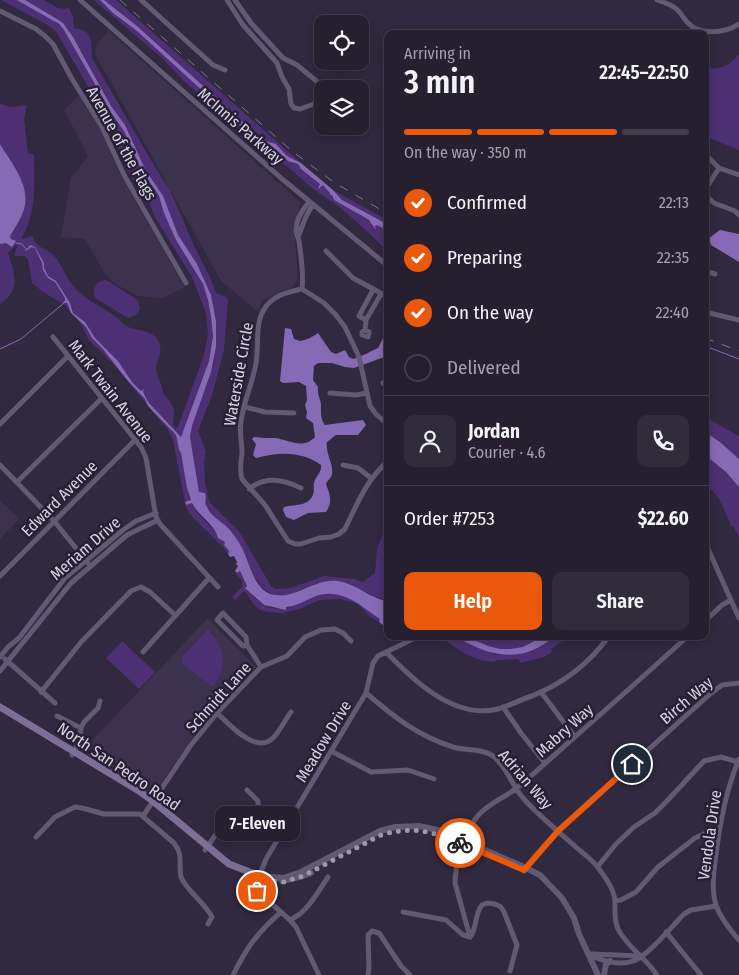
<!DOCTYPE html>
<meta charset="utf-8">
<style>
:root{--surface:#251f2f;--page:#312c3b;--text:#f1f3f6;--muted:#a3a2aa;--line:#423d4b;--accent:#ea580c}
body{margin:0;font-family:"Fira Sans Condensed",sans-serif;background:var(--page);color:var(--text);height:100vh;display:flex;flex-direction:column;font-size:19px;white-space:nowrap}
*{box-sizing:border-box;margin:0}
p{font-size:16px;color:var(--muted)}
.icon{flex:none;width:28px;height:28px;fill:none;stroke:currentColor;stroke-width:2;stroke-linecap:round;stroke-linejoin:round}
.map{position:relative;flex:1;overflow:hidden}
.side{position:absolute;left:384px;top:30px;width:325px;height:610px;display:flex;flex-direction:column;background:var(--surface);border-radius:10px;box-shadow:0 2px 12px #0003,0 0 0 1px var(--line)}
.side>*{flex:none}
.buttons{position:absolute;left:314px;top:15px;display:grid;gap:10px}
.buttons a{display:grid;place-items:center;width:55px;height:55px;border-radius:10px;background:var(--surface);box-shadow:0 2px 12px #0003,0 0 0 1px var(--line);font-size:25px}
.pin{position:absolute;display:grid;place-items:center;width:42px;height:42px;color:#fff;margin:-21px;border:2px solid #fff;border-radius:50%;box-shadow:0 1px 5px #0007}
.courier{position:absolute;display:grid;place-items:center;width:50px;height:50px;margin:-25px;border:4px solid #ea580c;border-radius:50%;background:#fff;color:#222;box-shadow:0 1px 6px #0007}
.bubble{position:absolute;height:35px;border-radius:10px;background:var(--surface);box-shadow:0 2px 12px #0003,0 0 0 1px var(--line);font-size:16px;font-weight:600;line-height:35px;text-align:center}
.overview em{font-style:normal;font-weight:600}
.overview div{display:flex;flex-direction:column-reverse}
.overview{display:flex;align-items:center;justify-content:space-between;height:85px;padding:0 20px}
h1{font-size:32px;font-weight:600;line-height:38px}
.bar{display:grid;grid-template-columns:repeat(4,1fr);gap:8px 5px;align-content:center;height:60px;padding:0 20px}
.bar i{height:6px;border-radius:4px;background:var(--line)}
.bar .current{background:var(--accent)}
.bar p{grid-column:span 4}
.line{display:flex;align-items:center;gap:12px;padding:0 20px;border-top:1px solid var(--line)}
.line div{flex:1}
.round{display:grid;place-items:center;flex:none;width:52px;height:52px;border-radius:10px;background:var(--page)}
ol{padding:0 20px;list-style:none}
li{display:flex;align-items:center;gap:15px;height:55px}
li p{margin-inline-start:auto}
li .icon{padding:5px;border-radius:50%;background:var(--accent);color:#fff;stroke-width:4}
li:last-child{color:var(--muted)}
li i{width:28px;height:28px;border:2px solid var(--line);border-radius:50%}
.button{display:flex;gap:10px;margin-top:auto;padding:10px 20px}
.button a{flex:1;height:58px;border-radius:10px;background:var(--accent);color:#fff;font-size:20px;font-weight:600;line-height:58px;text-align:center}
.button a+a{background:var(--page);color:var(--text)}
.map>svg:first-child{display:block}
.built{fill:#3c324e}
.green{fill:#4d3074;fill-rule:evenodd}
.water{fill:#876ab6}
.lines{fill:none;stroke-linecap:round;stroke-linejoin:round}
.stream{stroke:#876ab6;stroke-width:1}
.minor{stroke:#625972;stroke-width:5}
.tertiary{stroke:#625972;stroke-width:6}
.secondary{stroke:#7c6e94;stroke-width:7}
.rail{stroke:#7f788b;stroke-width:1;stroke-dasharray:9 9;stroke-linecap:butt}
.done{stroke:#9e98aa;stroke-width:5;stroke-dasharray:0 9}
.route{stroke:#ea580c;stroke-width:6}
.labels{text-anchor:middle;stroke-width:5;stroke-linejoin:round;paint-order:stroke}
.street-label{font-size:16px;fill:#d9d4e3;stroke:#272035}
</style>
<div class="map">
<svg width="739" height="975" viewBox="0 0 739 975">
<rect width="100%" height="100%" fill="#31293f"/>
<!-- built -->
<path class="built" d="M109 31 301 203 294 227 298 277 294 286 262 301 258 312 221 281 95 54 97 44Z
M79 95 101 131 120 174 185 287 163 298 138 296 117 285 105 274 85 239 61 237 71 178 88 156 64 110Z
M0 500 19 519 0 539Z
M208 618 256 667 212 712 189 743 153 795 82 751Z"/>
<!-- green -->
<path class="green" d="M1 0C6 0 12 0 17 0 26 2 58 22 64 30L112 114 124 131 141 169 159 196 176 240 203 284 208 300 211 317 213 336 209 361 181 437 149 403 146 396 132 382 118 361 95 338 85 322 73 313 72 307 65 301 71 313 65 305 43 292 32 283 28 259 25 256H14L17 247V244L8 253C15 274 21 290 0 304V104L10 107 27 105 24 119 28 153 34 155C34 184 37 213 21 239L32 236C39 251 45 246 54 256 63 265 66 279 74 287 86 301 103 307 118 318 120 320 123 324 126 326 137 332 153 329 159 342 163 351 157 359 156 368 156 377 163 384 163 393 167 398 173 404 174 411 175 418 171 421 175 428L178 427 204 355 208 334 206 313 192 277 156 219 145 193 132 178 126 167 109 123 57 33 51 27Z
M25 0H44L58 8 66 9 68 7 73 16 74 28C94 31 91 41 92 58L155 167 170 190 195 248 210 277 216 293 227 297 228 301 224 350 212 395 198 431 206 452 204 462 205 483 209 502 239 531 271 586 276 589 291 588 324 576 354 579 363 582 375 573 377 549 387 523V601L374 596 353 586 332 581 318 583 288 595H273L261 587 251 572 245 555 227 527 214 517 207 507 206 500 199 493 190 437 192 426 211 372 216 347V321L211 295 197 264 177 235 155 183 145 169 125 125 111 106 82 52 63 23Z
M94 0H100L113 13 137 31 254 138 276 150 288 161 298 164 301 169 323 185 331 193 334 200 380 227 387 229V251L368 232 341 208 313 189 288 167 275 159 256 144 184 81 163 59Z
M104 0H116L301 163 287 156 276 144 265 141 255 133 137 26Z
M739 54V150L705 136V69C710 68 713 69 718 68 727 67 733 61 739 54Z
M333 190 387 220V224L342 200Z
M106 280 138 300 140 309 136 315 128 318 95 298C92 288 96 281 106 280Z
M80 322 86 327 92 338 102 348 128 381 145 399 149 406 176 435 179 450 181 453 190 501 185 502 173 440 168 430 111 361 108 360C103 350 93 347 88 338 85 333 83 327 80 322Z
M705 417 739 436V459L720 442 705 432Z
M705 455 726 472 739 487V537L733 526H731C724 510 721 495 705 485Z
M192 503 196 511 225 542 224 544 229 551 228 554 221 544 220 545C209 531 192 521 185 505Z
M239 571 246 582V588C253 593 257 602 266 606 286 615 303 599 321 594 342 589 366 604 380 619L379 622 369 616 357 603 340 599 320 600 299 609 282 613 269 612 260 610 254 605 245 591 243 592 235 600 232 597 242 587V581L236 574Z
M208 630C226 648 228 666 213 687L183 665 182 657Z
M436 636H548V642L555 636H569L551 649 552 652 544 657 520 663 519 659 497 660 494 662C470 660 458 649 439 636L437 638ZM468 644 487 650 522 654 497 655Z
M122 641 155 672 139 689 106 658Z"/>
<!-- water -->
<path class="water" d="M17 0H25L57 19 63 23 73 37 111 106 125 125 145 169 163 196 178 235 197 264 211 295 216 321V347L211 372 192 426 190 437 199 492 205 493C207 498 204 503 207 507 211 516 219 520 226 526 232 532 238 540 242 548 250 563 254 593 276 595 297 598 315 578 338 581 356 584 370 598 387 601V618L384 626 379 622 380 619C361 606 342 587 316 596 306 600 297 606 286 607V610L264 605 245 588 247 586 240 571 237 573 235 571 238 566 236 564 237 562 234 556 230 557 228 554 229 551 224 545 225 542 218 538C215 524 198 516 192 503L186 505 185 502 191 500 187 488 181 453 179 450 176 435 148 406 145 399 128 381 102 348 92 338 86 327 71 313 67 303H63L65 301V298L55 282 48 278 43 270 42 263 35 248 32 247 25 251 26 248 27 249 30 245 35 247 44 263V268L48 276 56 281 70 303 73 313 85 322 95 338 118 361 132 382 141 391 144 389 143 392 149 403 181 437 209 361 213 336 211 317 208 300 203 284 176 240 164 213 159 196 141 169 124 131 112 114 64 30 59 24Z
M100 0H104L137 26 255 133 265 141 276 144 287 156 301 163 333 190 342 200 387 224V230L376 225 375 226 376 230 369 220 334 200 332 195H330V193L323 185 318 189 320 184 301 169 298 164 288 161 276 150 254 138 137 31 113 13Z
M0 144C10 161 29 183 25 205 23 216 16 226 10 236L11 239 16 241 12 247 6 243 0 244Z
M720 230 739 234V262L711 245 709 238Z
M285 328 291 329 294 339 300 341C306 340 313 337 318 333L331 352 336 354 345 350 349 357 353 359C363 356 369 352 378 348L384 336 387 332V356L354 368 345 367 332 363H318L314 366 313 380 318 387C317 394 320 398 321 404 321 412 320 418 325 425L363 420 366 425 358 435H336L327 442C325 453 334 465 332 474 332 477 327 481 326 484 330 495 333 501 326 512L308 513 294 520 286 517 283 510 284 507C296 504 311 507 314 491 314 488 313 485 314 483 316 475 322 473 321 465 301 451 279 452 256 458L253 455 256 444 252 439 254 437C261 438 268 438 275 438 290 440 302 450 315 437L313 423 306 418 307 412 305 405 307 400 306 386 299 382 283 383 280 381Z
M705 432 720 442 739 459V487L726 472 705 455Z
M455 636H465L488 646 500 649H511L523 647 544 636H555C521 665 490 657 455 636Z"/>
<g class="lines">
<!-- stream -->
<path class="stream" d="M16 243 22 244 25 248
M705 346 739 359
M0 349 21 339 64 303"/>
<!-- minor -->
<path class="minor" d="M80 0 281 178 388 266
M141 0 213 65 225 70
M227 0 243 25 277 63 282 77 289 89 291 104 294 108 300 109 322 101
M235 0 251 23 283 58 297 65 326 89
M657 0C663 2 670 4 675 8 681 12 683 18 688 23 700 36 725 33 739 24
M0 11 36 29 45 36 53 44 72 79 102 127 124 175 186 283
M705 154 719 168 739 175
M705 190 719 168
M705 195 714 203 735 211 739 215
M298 237C303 225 305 215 313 205
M326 251 353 278 388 297
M705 271 715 274
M302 289C287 292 271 296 263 311 255 326 259 346 256 363 253 383 243 402 241 422 239 433 242 442 242 453 241 462 239 470 242 479L265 505 288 541 295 544H301L319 538 331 537 339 534 345 529C357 504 367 479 388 461
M302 289 324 303 335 314 345 327 359 357 370 406 376 414 388 425
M302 289C304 273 301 257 299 241 298 237 296 234 296 230 296 220 303 209 309 202
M705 312 739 320
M366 320 359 316 373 290
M365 330 369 332 368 337 362 335V332L365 330 366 320 381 294
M53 337 141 447 146 458 156 517 160 524 218 587
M388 380 383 383 388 387
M330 393 356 395 367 393
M245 407 265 412 294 413
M0 424 68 356
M0 465 54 521 88 563
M343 465 358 468 371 478
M17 482 102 398
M249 489C266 475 284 480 301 488
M705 542 739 618
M0 576 136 439
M705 621 722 605 731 600
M247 645 243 646 217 620 223 613 246 637 247 645 261 667
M143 652 209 578
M386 652C412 679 451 717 493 710 506 708 519 700 532 696 564 683 589 664 609 636
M0 657 8 647 19 638 65 578 123 530 136 521 156 513
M5 659 55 703
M0 671 71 583 127 535 158 520
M41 692 82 641 131 591 141 587 150 592 175 615
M541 692 574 736
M366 693C394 717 418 736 453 747 465 751 482 748 493 756 507 766 512 787 524 799 540 817 559 832 577 848 584 854 594 861 599 869 606 878 615 891 615 902 615 912 614 920 618 929 627 947 646 958 657 975
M503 707 521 733 545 763
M217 713C229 724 256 755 273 738 280 731 285 720 291 712
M57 716 81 728
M331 751 371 772 408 770 434 779
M72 755 80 740 81 728 84 722 98 708 100 701
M739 759C726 790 720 821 716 855 714 871 711 889 716 905 720 917 731 931 739 940
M143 816 191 745 217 713 261 667 287 656 305 637 321 630 335 629 343 633 351 641
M36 837 55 817 75 807 82 808 104 814H140L174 843C184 856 178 863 181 877 185 889 205 903 212 917L208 924
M205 850 223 824C236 817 260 822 258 801L247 790
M598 866 616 844 634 827 655 813 666 802 704 761 721 757 738 762
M524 871 558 831 709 695 722 685 739 683
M615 901 621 900 636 892 658 867 695 838 706 833 719 835
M403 912 446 920 463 935 470 937
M290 920C308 912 317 893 328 877
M666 932 701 975
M470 937 455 883C455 865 464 836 474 821 484 805 507 797 522 784 577 735 633 686 688 636
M470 937C477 930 474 915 482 905L487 903 495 904 501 907 504 912 517 945 510 971
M589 954C601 961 619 966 633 961 647 957 673 925 684 914L691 910 716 906
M591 954 640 956
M233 975C247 947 257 933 281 912
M319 975 296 927 290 920 257 891 262 869 266 859 366 693 373 663 378 656 419 636
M368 975 369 967 368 935 372 931 379 933 401 966 410 975"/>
<!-- tertiary -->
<path class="tertiary" d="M260 876 283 878 301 872 380 831 395 827 419 826 442 831 526 868 540 875 562 898 574 918 579 934 598 975
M282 881 303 876 311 873
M604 975 606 964 610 961"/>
<!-- secondary -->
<path class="secondary" d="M0 707 139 791 154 802 229 864 260 876"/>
<!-- rail -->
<path class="rail" d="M120 0 293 152 335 183 388 214
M705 338 739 351"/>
</g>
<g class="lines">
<!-- done -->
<path class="done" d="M257 891 259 880 284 882 303 876 381 835C411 826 432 831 460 843"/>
<!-- route -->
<path class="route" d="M460 843 524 870 558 831 632 764"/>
</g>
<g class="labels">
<!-- street labels -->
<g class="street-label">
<text transform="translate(241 126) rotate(41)" y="6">McInnis Parkway</text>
<text transform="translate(122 143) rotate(61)" y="6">Avenue of the Flags</text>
<text transform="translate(238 374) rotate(-80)" y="6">Waterside Circle</text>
<text transform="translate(111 391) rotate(52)" y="6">Mark Twain Avenue</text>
<text transform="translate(59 498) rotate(-45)" y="6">Edward Avenue</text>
<text transform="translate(85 548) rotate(-41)" y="6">Meriam Drive</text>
<text transform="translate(218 697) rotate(-48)" y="6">Schmidt Lane</text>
<text transform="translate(686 700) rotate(-40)" y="6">Birch Way</text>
<text transform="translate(564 730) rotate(-42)" y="6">Mabry Way</text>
<text transform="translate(323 741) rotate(-59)" y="6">Meadow Drive</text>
<text transform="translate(119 766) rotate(34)" y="6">North San Pedro Road</text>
<text transform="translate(526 779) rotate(49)" y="6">Adrian Way</text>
<text transform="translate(709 835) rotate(-82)" y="6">Vendola Drive</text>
</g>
</g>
</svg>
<div class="buttons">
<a><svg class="icon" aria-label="locate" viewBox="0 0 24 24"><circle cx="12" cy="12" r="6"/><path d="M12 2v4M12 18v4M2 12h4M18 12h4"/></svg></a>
<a><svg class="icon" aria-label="layers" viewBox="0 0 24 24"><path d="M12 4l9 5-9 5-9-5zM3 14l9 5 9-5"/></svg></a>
</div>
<div class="pin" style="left:257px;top:891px;background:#ea580c"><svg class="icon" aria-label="bag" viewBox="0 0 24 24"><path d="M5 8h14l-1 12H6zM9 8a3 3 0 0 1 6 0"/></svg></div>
<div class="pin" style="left:632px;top:764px;background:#1f2937"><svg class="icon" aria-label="home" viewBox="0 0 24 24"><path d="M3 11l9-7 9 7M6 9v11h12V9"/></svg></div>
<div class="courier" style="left:460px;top:843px"><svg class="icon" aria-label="bike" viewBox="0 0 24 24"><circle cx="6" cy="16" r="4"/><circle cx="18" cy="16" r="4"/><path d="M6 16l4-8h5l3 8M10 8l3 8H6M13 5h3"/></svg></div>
<div class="bubble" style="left:215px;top:806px;width:85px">7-Eleven</div>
<section class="side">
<div class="overview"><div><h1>3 min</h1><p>Arriving in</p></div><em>22:45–22:50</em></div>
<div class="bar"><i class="current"></i><i class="current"></i><i class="current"></i><i></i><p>On the way · 350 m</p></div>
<ol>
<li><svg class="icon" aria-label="check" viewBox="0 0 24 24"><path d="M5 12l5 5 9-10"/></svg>Confirmed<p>22:13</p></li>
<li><svg class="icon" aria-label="check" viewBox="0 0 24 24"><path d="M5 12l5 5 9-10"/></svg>Preparing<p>22:35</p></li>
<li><svg class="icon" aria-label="check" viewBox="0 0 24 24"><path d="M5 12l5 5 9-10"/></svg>On the way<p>22:40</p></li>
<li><i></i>Delivered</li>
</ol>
<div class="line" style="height:90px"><a class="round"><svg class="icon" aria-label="person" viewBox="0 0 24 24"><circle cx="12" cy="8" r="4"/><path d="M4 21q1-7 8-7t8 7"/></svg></a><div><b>Jordan</b><p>Courier · 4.6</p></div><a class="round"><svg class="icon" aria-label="phone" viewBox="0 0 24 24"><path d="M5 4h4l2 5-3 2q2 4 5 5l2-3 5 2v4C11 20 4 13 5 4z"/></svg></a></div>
<div class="line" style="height:65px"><div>Order #7253</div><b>$22.60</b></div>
<div class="button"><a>Help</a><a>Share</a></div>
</section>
</div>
